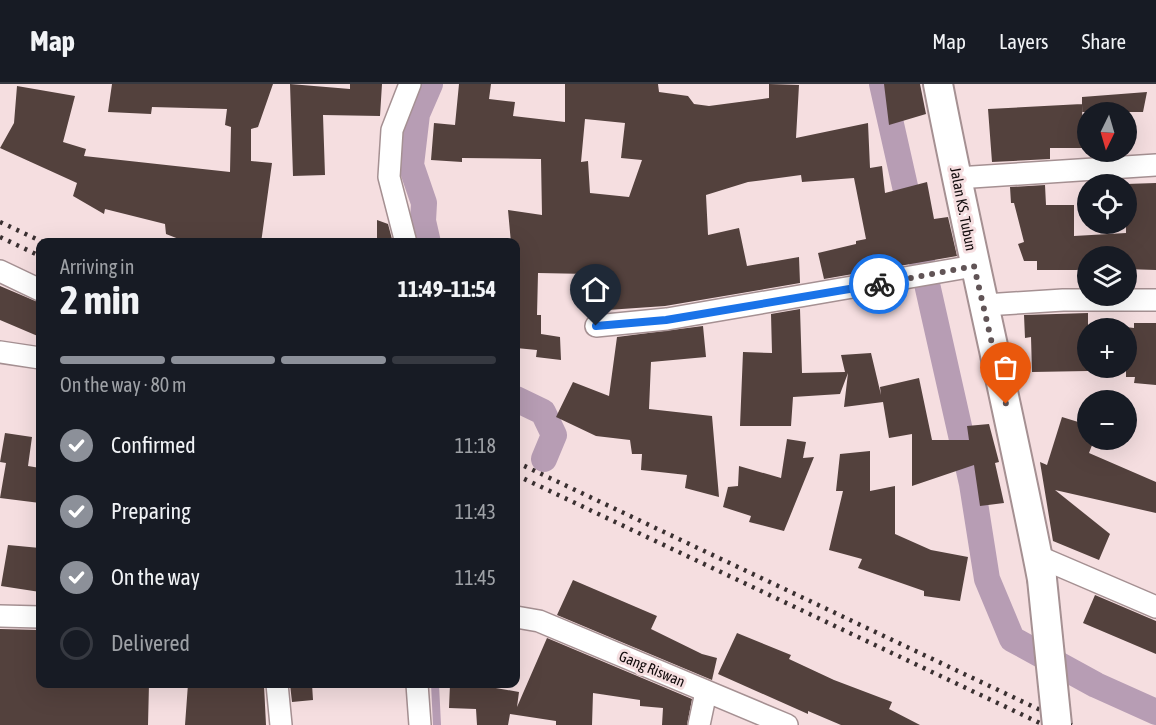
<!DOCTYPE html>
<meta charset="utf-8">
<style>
:root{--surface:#171b24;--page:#20242c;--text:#f1f3f6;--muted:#9ea1a6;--line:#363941;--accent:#8c9099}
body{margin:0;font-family:"Asap Condensed",sans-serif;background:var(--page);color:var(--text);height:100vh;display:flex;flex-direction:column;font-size:22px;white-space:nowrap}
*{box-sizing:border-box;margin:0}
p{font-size:20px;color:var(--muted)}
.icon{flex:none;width:33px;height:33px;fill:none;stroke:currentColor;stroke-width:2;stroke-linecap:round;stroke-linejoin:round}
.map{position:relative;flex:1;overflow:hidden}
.sheet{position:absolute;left:36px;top:154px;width:484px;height:450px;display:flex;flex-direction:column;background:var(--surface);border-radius:12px;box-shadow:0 6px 24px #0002}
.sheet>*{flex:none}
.needle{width:39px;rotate:185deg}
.tools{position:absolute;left:1077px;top:18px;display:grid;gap:12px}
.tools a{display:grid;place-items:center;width:60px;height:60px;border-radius:50%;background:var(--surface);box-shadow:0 6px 24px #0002;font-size:30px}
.pin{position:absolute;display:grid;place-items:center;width:51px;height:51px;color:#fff;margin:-62px -26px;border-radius:50% 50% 50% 0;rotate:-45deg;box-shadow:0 0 6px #0007}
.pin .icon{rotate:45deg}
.courier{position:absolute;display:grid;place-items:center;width:60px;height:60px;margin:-30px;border:4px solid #1a73e8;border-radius:50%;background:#fff;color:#222;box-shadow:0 2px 8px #0007}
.summary em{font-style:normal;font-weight:700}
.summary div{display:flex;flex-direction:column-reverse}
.summary{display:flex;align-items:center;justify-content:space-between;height:102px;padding:0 24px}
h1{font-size:39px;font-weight:700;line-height:45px}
.bar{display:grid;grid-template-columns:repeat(4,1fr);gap:9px 6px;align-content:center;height:72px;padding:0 24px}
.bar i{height:8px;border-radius:4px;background:var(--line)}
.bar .on{background:var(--accent)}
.bar p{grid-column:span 4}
ol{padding:0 24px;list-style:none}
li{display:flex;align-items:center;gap:18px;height:66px}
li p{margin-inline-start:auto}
li .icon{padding:6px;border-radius:50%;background:var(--accent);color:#fff;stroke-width:4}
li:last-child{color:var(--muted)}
li i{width:33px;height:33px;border:3px solid var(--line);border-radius:50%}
header{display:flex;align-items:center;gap:36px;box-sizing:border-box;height:84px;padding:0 30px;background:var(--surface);border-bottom:2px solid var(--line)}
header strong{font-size:28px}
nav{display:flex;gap:33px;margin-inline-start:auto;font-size:21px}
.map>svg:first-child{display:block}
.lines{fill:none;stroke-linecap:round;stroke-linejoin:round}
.stream{stroke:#b79db4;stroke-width:8}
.canal{stroke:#b79db4;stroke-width:26}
.building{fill:#53413d;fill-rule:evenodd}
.street-casing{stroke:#a59092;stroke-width:24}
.secondary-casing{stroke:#a59092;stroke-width:32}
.street{stroke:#fff;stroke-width:21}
.secondary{stroke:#fff;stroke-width:28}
.rail{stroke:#3a3031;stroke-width:4.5;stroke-dasharray:3 6;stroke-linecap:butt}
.secondary-bridge-casing{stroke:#a59092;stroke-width:32;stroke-linecap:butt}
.secondary-bridge{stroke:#fff;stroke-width:28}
.done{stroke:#615456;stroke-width:6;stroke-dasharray:0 10.8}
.route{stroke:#1a73e8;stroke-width:8}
.labels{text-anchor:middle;stroke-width:6;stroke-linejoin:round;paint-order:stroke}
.street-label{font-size:15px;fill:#110a0b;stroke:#f5dee0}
</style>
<header>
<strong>Map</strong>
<nav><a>Map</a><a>Layers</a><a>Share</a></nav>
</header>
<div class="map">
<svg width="1156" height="641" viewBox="0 0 1156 641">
<rect width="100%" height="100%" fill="#f5dee0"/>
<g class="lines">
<!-- stream -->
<path class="stream" d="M435 600 437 641"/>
<!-- canal -->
<path class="canal" d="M882 0 972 400 987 495 1012 555 1096 601 1156 628
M428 159 423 137 424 119 411 81 417 30 430 0
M516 315 543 328 554 351 544 375"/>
</g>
<!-- building -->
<path class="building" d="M112 0H273L258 43 251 45V77L272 79 261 159 184 157 166 150 165 140 105 125 104 130 73 112 77 99 0 64 14 39 17 2 75 12 63 58 86 65 84 72 230 88 231 43 225 41 227 25 152 23 151 30 108 28Z
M290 0 350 5V0H382L380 32 323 31 325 91 293 92Z
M459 0H491L489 15 515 18 513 32 565 38V0H658L659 8 688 12 694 20 709 22 769 14V0L799 1 796 54 868 39 870 84 882 82 885 109 927 98 934 135 948 133 957 172 824 195 818 169 856 160V157L866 155 854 94 802 98 801 91 748 98 706 111 708 151 739 144 747 182 799 173 800 199 665 222 593 227 589 190 538 189 537 231H541V250L560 253 561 276 536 273 537 266 516 264V159H511L508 126 542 131 541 75 462 74V78L431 76 434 39 455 41ZM585 35 625 39 621 74 642 76 629 113 590 109 588 77 581 78Z
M884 0H920L926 30 889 41Z
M1147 8 1143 28H1082V13Z
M1082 20 1083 64H1050V75L992 78 988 25Z
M1156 99V186L1126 185V172H1088V185L1076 186H1037V177H1024L1018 160 1024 158 1014 119H1011L1010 103 1045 101 1046 121H1074V152L1126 149V100Z
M377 136 388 140 393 159H377Z
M0 202 40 219V253L0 236Z
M800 225 802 289 845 288 841 271 871 269 881 311 880 303 919 294 932 356H969L967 342 989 340 999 378 995 379 1004 419 980 422 974 381 912 402V350L889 354 883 318 844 323 848 289 840 310 793 313 791 342H740L743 268 772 269 771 230Z
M1088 229V287L1032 288 1031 253 1025 254 1024 231Z
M1134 239H1156V301L1134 299 1135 293H1126V243L1134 244Z
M703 242 706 273 651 278 649 325 712 332 719 413 685 404 687 391 641 386 642 370H632L630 356 596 352 556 333 573 298 609 312 617 253Z
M1062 333 1088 341V356H1094L1089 369 1156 398V429L1055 406 1110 450 1099 476 1053 457 1040 378 1047 381Z
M5 349 32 353 28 382 40 384V419L0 414 6 379 0 378Z
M787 355 806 358 803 374 814 373 784 447 749 438 751 432 723 423 728 403 738 402 739 382 781 394Z
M870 367V407L895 402V450L931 466 968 473 960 517 924 512V507L858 484 862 475 829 466 843 407H836L840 370Z
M8 461 40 464V508L1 502Z
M573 496 657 532 651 545 702 570 717 574 712 596 557 531Z
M1095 511 1156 537V570L1083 539Z
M0 545 40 546V600H149L148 641H0Z
M737 549 791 571 789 575 834 596 892 618 889 625 920 641H841L808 627V630L718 590Z
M547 554 692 615 687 641H662L663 624 640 622V616L593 609 592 641H556V637L510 630 508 641H477L476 625 449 624 450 600H473L519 608 517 623Z
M188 600 264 601 266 641H185Z
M290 600H312L313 616 292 618Z"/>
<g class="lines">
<defs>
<path id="street" d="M957 94 1156 81
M406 159 389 93 392 46 410 0
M0 187 40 206
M985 221 1063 216H1156
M596 242 667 235 974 182
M0 268 40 274
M1037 472 1156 523
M0 532 40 533
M516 533 539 537 787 641
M277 600 281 641
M417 600 420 641
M699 641 706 608"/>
<path id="secondary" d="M938 0C970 166 1010 330 1042 495"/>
</defs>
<!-- street casing -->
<use href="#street" class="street-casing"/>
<!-- secondary casing -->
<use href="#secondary" class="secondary-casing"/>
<!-- street -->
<use href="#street" class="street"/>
<!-- secondary -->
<use href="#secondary" class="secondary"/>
<!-- rail -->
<path class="rail" d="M0 138 45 159
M0 153 40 172
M516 378 1072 641
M516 391 1044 641"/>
<defs>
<path id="secondary-bridge" d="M1042 495 1057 641"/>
</defs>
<!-- secondary-bridge casing -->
<use href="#secondary-bridge" class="secondary-bridge-casing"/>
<!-- secondary-bridge -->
<use href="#secondary-bridge" class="secondary-bridge"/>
</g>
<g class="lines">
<!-- done -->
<path class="done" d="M879 200 974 182 1006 320"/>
<!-- route -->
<path class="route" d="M596 242 666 236 879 200"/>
</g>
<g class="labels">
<!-- street labels -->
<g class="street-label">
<text transform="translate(963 125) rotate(79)" y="5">Jalan KS. Tubun</text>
<text transform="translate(652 585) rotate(23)" y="5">Gang Riswan</text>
</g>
</g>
</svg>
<div class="tools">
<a><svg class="needle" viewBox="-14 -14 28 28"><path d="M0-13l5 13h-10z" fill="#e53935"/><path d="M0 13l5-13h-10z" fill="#9ea1a6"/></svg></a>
<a><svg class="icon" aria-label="locate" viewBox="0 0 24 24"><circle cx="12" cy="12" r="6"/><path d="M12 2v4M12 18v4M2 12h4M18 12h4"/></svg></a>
<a><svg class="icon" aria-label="layers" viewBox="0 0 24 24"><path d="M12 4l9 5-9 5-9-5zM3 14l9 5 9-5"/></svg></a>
<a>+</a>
<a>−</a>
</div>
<div class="pin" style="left:1006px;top:320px;background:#ea580c"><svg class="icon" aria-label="bag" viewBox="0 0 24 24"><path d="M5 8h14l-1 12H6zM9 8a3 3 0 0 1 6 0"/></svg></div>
<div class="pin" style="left:596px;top:242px;background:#1f2937"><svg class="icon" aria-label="home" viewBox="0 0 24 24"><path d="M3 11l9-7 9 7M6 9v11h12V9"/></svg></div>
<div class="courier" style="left:879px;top:200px"><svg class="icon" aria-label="bike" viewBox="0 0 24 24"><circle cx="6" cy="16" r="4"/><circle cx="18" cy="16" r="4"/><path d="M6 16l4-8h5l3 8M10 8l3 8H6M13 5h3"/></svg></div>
<section class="sheet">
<div class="summary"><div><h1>2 min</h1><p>Arriving in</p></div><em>11:49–11:54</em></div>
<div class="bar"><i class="on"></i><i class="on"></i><i class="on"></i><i></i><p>On the way · 80 m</p></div>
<ol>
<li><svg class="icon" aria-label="check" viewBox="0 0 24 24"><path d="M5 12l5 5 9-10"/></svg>Confirmed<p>11:18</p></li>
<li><svg class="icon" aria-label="check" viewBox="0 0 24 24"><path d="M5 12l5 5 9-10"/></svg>Preparing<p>11:43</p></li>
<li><svg class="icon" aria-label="check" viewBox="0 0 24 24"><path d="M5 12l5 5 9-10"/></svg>On the way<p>11:45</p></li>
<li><i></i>Delivered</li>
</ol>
</section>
</div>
